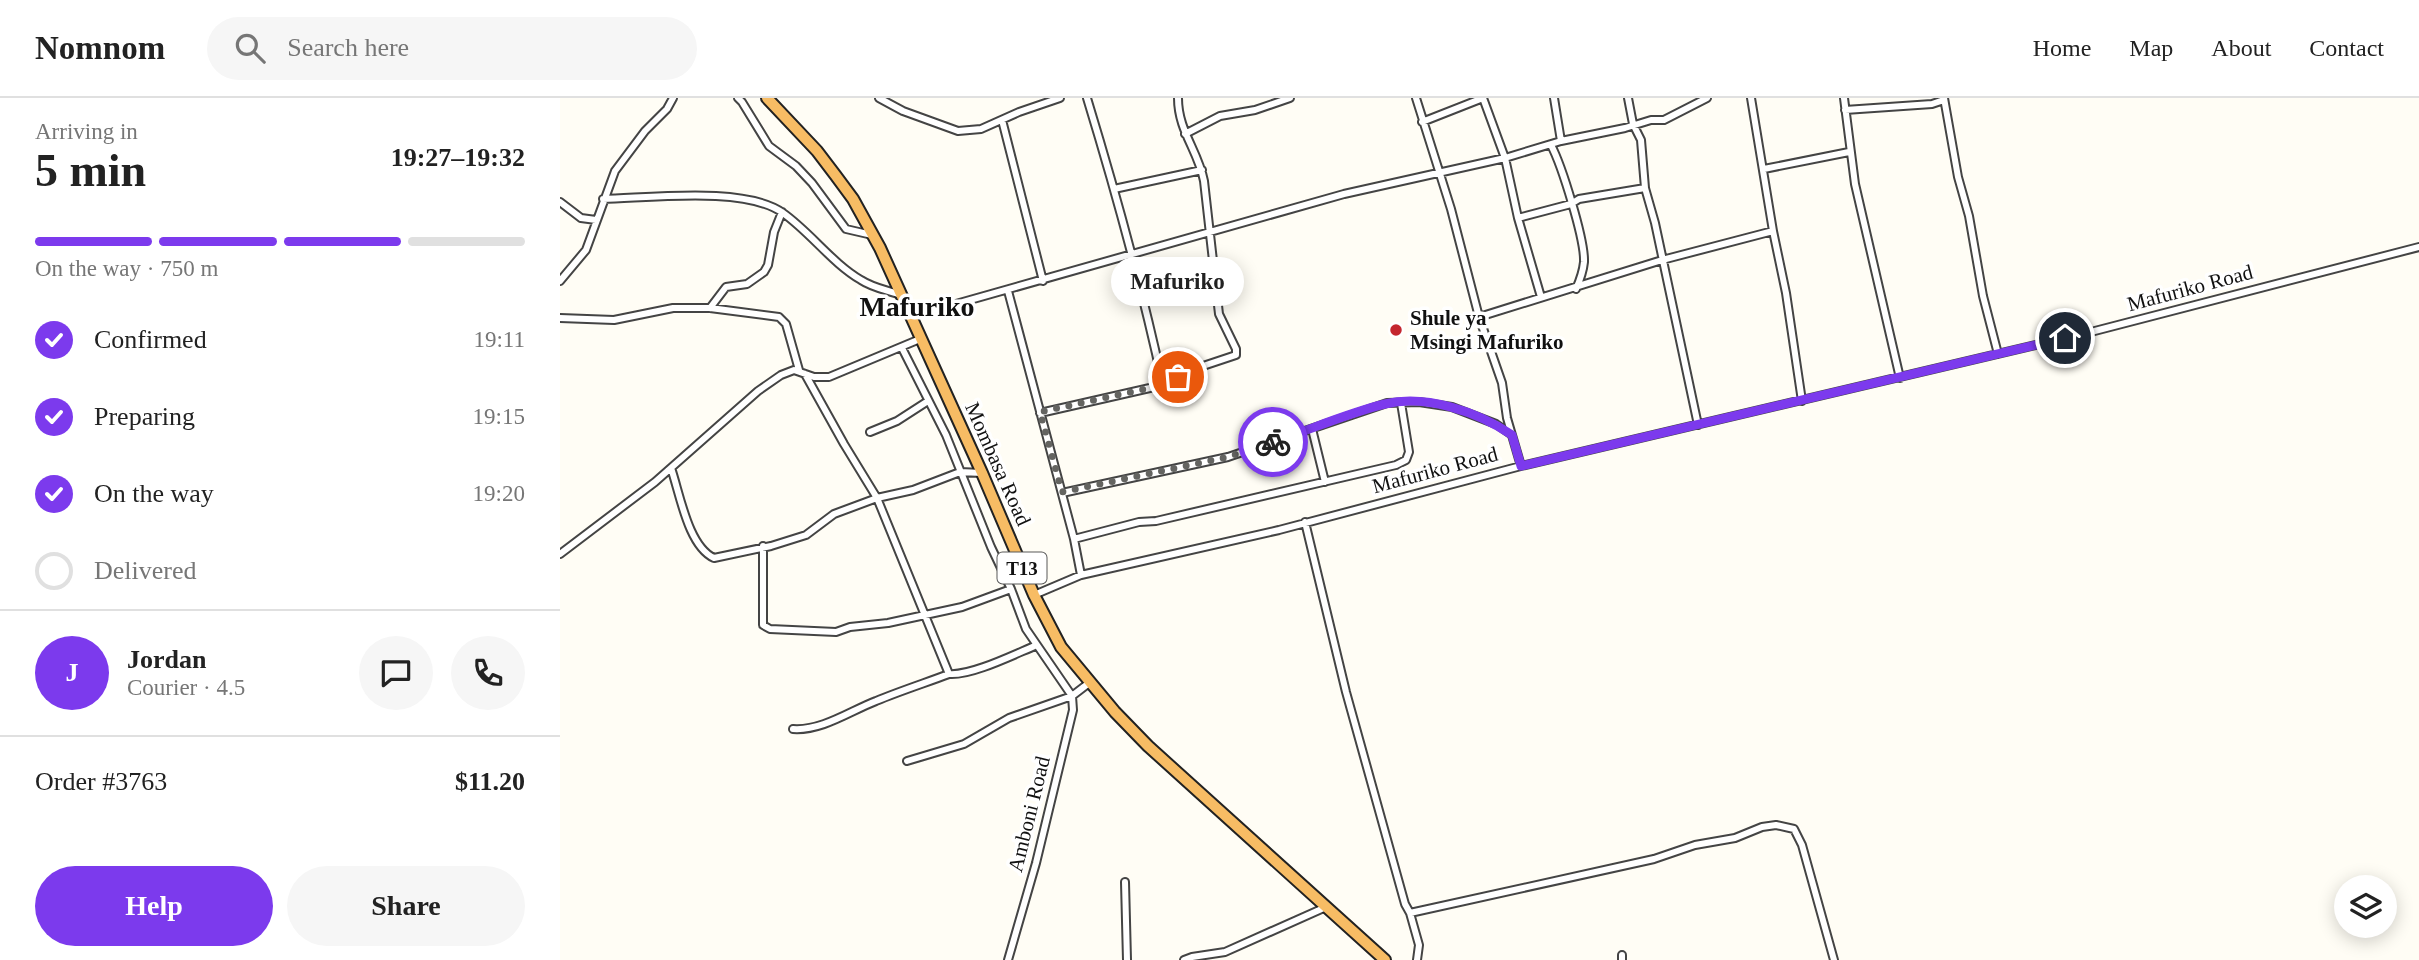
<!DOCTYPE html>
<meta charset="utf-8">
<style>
:root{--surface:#fff;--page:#f6f6f6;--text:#222;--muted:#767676;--line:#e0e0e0;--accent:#7c3aed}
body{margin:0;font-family:Georgia,serif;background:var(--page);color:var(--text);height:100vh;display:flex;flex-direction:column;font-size:26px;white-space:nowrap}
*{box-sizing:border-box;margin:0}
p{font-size:23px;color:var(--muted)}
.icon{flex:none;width:38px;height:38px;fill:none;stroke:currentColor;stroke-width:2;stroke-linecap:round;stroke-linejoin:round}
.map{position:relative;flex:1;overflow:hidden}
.panel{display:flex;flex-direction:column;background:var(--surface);width:560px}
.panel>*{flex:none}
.buttons{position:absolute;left:1774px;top:777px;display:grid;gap:14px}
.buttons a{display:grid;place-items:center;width:63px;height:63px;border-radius:50%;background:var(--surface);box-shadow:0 4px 18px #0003;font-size:35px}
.pin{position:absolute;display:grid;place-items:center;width:60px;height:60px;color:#fff;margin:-30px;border:4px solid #fff;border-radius:50%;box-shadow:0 2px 7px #0007}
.courier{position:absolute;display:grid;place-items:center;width:70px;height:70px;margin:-35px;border:5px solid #7c3aed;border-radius:50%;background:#fff;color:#222;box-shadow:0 2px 9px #0007}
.bubble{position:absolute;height:49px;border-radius:24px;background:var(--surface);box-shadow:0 4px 18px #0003;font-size:23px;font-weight:700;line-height:49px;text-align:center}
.summary em{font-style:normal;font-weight:700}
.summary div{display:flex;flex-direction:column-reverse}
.summary{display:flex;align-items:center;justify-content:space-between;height:119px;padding:0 35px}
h1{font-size:46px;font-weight:700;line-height:52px}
.bar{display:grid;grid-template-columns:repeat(4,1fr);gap:10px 7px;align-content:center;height:84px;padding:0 35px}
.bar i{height:9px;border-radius:5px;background:var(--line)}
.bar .current{background:var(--accent)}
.bar p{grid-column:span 4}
.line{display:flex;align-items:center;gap:18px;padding:0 35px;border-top:2px solid var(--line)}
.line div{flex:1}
.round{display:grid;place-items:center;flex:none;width:74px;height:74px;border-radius:37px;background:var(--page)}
ol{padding:0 35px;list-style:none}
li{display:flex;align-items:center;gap:21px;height:77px}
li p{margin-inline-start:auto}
li .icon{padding:7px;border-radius:50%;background:var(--accent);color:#fff;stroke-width:4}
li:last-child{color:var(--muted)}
li i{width:38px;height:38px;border:4px solid var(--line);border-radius:50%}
.action{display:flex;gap:14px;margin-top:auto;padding:14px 35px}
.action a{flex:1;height:80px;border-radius:42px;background:var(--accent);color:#fff;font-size:28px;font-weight:700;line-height:80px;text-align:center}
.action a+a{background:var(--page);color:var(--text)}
header{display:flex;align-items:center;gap:42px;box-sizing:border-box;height:98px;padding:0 35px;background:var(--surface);border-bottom:2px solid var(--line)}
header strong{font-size:33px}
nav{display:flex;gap:38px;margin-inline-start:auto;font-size:24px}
.search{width:490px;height:63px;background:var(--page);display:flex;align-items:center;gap:18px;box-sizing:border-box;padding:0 24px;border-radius:38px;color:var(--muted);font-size:26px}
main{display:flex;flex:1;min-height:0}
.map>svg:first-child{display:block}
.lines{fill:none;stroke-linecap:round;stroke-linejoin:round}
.minor-casing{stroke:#444;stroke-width:10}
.trunk-casing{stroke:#222;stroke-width:14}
.minor{stroke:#fff;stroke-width:6}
.trunk{stroke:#f7bc64;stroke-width:10}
.done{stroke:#646461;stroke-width:7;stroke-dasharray:0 12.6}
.route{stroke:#7c3aed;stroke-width:9}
.poi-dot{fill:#c4262e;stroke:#fff;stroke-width:2.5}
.labels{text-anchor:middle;stroke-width:7;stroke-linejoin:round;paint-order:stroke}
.shield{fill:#fff;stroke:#585858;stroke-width:2}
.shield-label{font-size:19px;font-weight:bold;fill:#111}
.street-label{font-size:21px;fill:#111;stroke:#fff}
.poi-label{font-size:21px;font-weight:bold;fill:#111;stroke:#fff;text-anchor:start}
.district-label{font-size:28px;font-weight:bold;fill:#111;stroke:#fff}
</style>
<header>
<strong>Nomnom</strong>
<div class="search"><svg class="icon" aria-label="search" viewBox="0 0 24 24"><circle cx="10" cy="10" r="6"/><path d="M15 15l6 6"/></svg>Search here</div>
<nav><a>Home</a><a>Map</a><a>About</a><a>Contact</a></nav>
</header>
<main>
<section class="panel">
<div class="summary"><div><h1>5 min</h1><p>Arriving in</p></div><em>19:27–19:32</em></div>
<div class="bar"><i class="current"></i><i class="current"></i><i class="current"></i><i></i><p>On the way · 750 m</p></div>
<ol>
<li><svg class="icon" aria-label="check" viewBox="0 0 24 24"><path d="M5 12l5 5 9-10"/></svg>Confirmed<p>19:11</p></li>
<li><svg class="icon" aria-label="check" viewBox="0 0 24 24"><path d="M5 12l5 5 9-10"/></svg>Preparing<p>19:15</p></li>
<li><svg class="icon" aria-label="check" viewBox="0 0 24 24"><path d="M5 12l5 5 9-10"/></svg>On the way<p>19:20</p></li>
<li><i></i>Delivered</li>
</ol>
<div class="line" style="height:126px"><b class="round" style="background:var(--accent);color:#fff">J</b><div><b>Jordan</b><p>Courier · 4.5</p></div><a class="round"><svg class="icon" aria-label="chat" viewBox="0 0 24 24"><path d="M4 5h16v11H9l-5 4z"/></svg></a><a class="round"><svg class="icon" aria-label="phone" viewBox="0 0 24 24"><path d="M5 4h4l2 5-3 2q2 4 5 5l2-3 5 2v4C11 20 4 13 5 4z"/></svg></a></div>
<div class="line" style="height:91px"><div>Order #3763</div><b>$11.20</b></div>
<div class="action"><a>Help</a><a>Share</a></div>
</section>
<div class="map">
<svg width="1859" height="862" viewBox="0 0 1859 862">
<rect width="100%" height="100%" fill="#fffdf5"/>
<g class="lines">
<defs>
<path id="minor" d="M178 0 182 4 209 48 236 68 252 85 286 131 312 137
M319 0 343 13 398 33 421 31 459 14 500 0
M527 0C556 95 582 190 603 287
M856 0 891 111 919 219 942 285 947 320 961 368
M923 0 945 60 958 120 981 199
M994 0 1001 43
M1068 0 1073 26 1081 42 1085 90 1095 125 1138 327
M1191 0 1213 133 1226 195 1242 303
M1284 0 1295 86 1340 280
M1384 0 1398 79 1409 118 1423 198 1438 256
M1285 12 1372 6 1384 2
M442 22 483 183
M862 24 923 0
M625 36 660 18 695 12 730 0
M991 47C1002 68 1025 142 1024 164 1023 174 1020 182 1016 191
M1204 71 1289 54
M554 91 642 72
M43 101C90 100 186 88 223 115 251 135 272 165 301 182 313 190 327 192 341 197
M0 104 21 120 36 122
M958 120 1011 106 1019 101 1085 90
M0 183 26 152 55 73 85 33 107 11 113 0
M448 193 514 441 521 477
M150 210 166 189 187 186 204 174 208 167 214 134 222 114
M350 219 784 96 945 60 1001 43 1065 30 1091 22H1104L1147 0
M919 219 1102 162 1213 133
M0 220 54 222 113 210H150L219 219 226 226 239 272
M342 250 386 337 431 449 451 491 466 531 512 598 449 620 404 646 347 663
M245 276 284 346 317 400 389 576
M480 315 603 287 634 271 676 257V251L659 216 644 83C638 52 618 33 618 0
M752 331 765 384
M310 334 337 323 368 303
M111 370C120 396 128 448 154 460L211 448 246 437 274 416 317 400 353 392 400 374 422 375
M502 395 668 359 827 305 859 304 892 309 936 326 952 337
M745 424 786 594 845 806 850 815 1094 761 1135 747 1175 740 1202 729 1216 727 1234 731 1242 747 1274 862
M514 441 579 424 596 423 836 367 846 362 849 354 841 305
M203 448V527L210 531 276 534 290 529 328 525 402 509 451 491
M0 456 95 384 198 293 221 277 234 272 254 279H269L360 241
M474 497 521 477 719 432 961 368 1527 235 1859 149
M233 631C262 633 290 613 316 603 340 593 365 585 389 576 411 578 455 556 477 547
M565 784 567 862
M850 815 859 847 857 862
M1062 857V862
M448 862 476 765 513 612 512 598 529 585
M624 862 632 859 665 854 766 809"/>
<path id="trunk" d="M207 0 257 53 276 78 293 101 320 150 422 375 474 497 501 549 555 614 588 648 825 862"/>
</defs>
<!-- minor casing -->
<use href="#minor" class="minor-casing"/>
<!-- trunk casing -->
<use href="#trunk" class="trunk-casing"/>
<!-- minor -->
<use href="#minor" class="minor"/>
<!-- trunk -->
<use href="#trunk" class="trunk"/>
</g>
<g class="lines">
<!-- done -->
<path class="done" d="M618 279 603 287 480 314 502 394 668 359 713 344"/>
<!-- route -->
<path class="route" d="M713 344C750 332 787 315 825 306 866 296 918 314 952 337L961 368 1505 240"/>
</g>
<!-- markers -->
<circle class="poi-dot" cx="836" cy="232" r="7"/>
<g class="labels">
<!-- shield labels -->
<rect class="shield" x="437.5" y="454.5" width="49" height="31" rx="5"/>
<g class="shield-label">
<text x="462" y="477">T13</text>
</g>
<!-- street labels -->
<g class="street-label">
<text transform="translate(1630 190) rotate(-15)" y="7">Mafuriko Road</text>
<text transform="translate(438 366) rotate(66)" y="7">Mombasa Road</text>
<text transform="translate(875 372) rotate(-15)" y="7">Mafuriko Road</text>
<text transform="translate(469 716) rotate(-76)" y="7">Amboni Road</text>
</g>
<!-- poi labels -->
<g class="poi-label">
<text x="850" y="227">Shule ya<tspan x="850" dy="24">Msingi Mafuriko</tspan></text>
</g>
<!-- district labels -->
<g class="district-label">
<text x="357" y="218">Mafuriko</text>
</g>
</g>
</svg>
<div class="buttons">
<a><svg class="icon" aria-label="layers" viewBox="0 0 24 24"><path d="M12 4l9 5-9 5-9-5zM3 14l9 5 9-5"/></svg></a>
</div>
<div class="pin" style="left:618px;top:279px;background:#ea580c"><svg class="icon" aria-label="bag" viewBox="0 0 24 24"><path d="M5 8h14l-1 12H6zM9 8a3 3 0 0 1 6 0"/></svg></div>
<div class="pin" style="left:1505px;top:240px;background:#1f2937"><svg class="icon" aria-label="home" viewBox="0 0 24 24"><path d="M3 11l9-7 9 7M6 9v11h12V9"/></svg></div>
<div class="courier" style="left:713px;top:344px"><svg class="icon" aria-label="bike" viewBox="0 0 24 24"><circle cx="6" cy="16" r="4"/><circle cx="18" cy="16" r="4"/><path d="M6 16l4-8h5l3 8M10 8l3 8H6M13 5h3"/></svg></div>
<div class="bubble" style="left:551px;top:159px;width:133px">Mafuriko</div>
</div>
</main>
